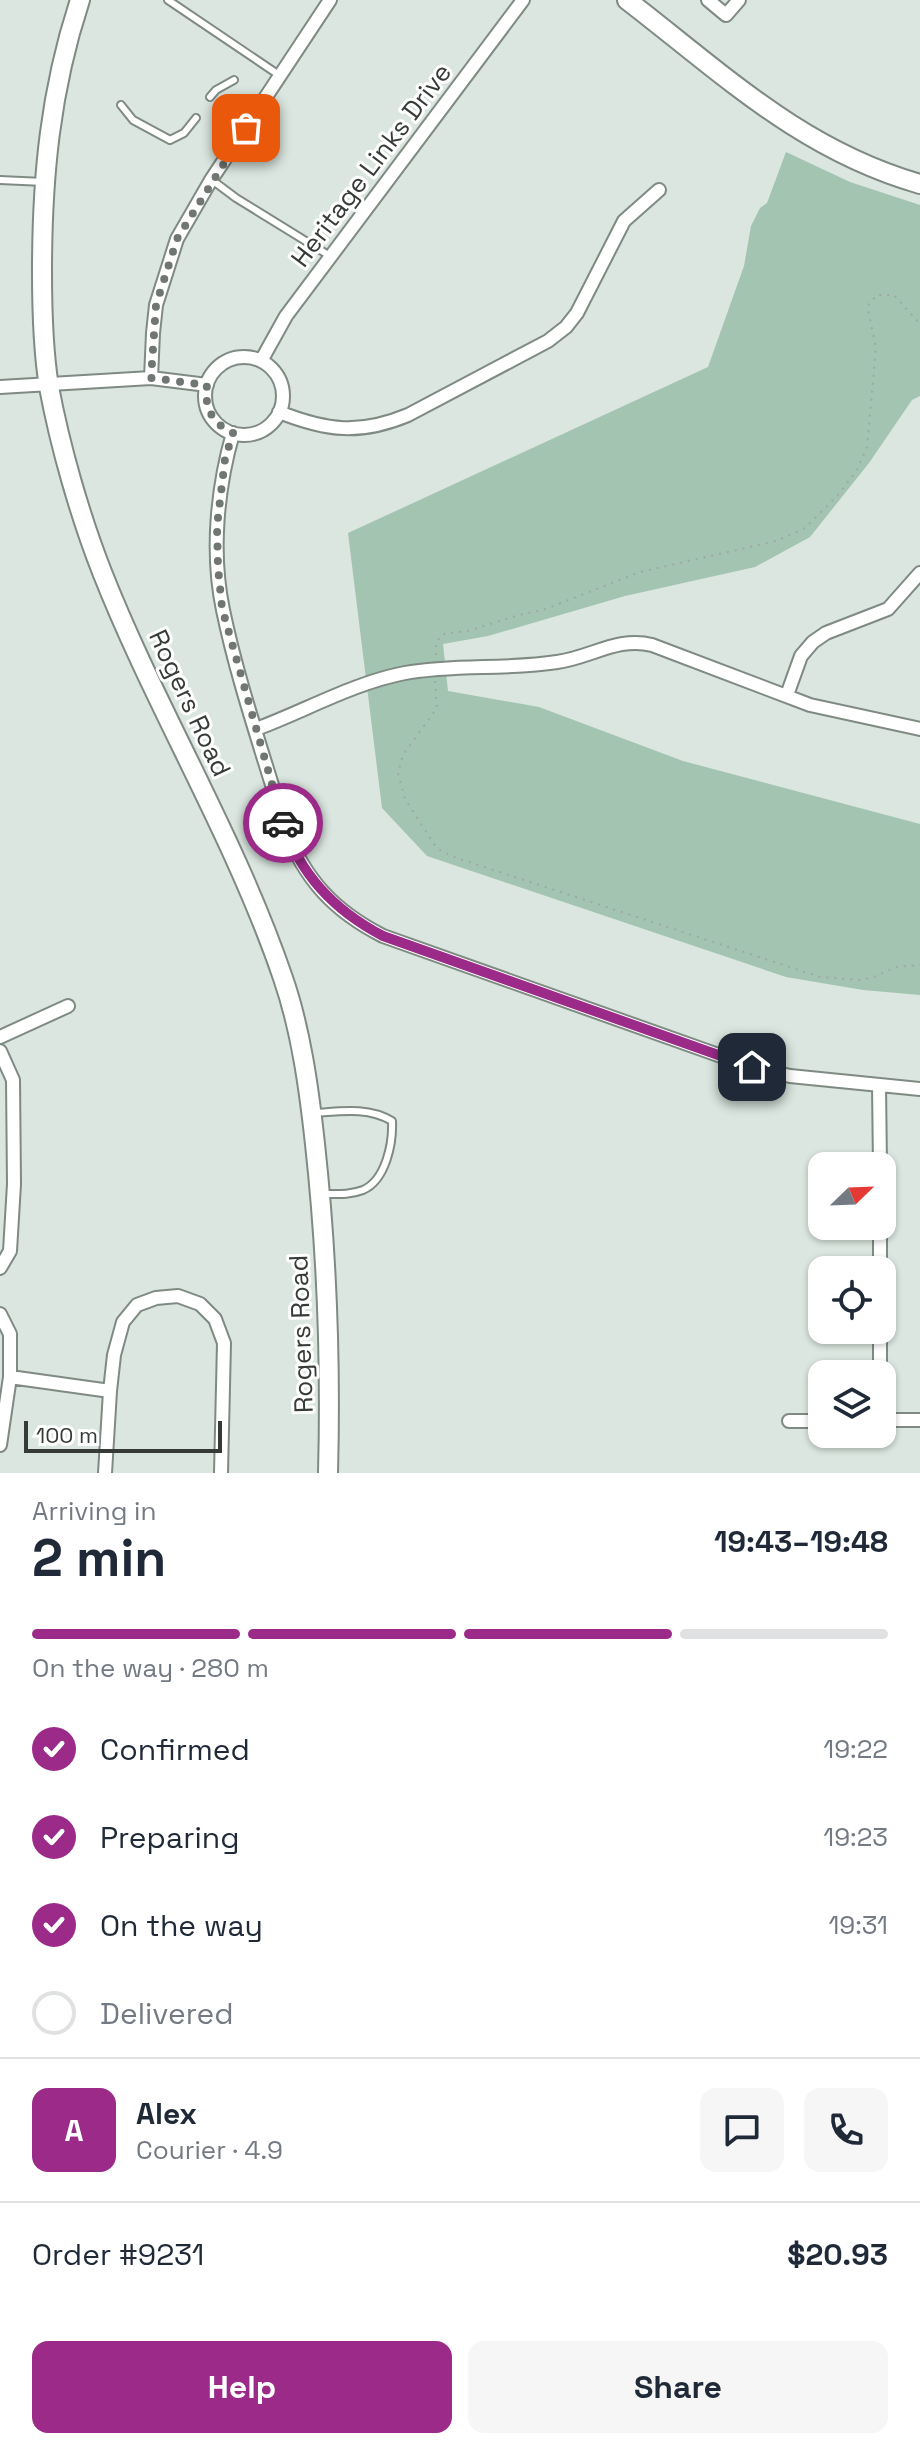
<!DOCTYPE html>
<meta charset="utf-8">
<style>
:root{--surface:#fff;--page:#f6f6f7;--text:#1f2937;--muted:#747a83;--line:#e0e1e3;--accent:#9b2a88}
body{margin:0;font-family:"Space Grotesk",sans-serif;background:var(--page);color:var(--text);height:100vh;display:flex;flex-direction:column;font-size:30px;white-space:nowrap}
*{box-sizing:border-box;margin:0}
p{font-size:26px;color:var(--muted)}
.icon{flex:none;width:44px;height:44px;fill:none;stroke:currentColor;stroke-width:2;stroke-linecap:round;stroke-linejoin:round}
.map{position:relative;height:1473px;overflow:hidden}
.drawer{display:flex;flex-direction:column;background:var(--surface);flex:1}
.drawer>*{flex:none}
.needle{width:52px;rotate:67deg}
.controls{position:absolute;left:808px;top:1152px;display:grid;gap:16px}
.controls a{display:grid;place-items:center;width:88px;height:88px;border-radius:16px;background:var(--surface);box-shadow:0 2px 6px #0004;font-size:40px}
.scale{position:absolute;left:24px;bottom:20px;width:198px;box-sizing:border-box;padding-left:8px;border:4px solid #373b38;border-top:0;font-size:22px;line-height:28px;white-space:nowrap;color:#373b38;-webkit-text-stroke:6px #fff;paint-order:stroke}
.pin{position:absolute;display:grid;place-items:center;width:68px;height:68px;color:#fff;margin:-34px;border-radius:16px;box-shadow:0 4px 12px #0006}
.courier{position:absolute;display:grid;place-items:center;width:80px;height:80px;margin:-40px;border:6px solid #9b2a88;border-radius:50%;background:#fff;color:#222;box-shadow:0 2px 10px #0007}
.overview em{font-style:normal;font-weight:600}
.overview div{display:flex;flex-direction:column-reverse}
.overview{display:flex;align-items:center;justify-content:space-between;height:136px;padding:0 32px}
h1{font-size:52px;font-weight:600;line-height:60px}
.bar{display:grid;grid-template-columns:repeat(4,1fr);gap:12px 8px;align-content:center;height:96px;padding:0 32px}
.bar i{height:10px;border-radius:6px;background:var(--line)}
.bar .on{background:var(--accent)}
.bar p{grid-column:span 4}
.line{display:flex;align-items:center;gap:20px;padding:0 32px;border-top:2px solid var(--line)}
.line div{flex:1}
.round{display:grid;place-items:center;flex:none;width:84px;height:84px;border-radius:16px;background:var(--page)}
ol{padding:0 32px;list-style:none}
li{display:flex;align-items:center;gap:24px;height:88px}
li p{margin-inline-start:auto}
li .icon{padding:8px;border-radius:50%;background:var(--accent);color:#fff;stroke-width:4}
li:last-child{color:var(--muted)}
li i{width:44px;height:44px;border:4px solid var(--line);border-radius:50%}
.primary-button{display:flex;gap:16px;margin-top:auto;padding:16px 32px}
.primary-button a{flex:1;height:92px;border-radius:16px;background:var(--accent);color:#fff;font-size:32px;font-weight:600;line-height:92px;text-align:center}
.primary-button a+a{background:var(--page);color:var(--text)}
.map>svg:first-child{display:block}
.green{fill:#a3c4b0}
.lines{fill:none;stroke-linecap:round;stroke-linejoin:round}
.service-casing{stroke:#7f8a83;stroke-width:10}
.minor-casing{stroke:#7f8a83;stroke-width:16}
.secondary-casing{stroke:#7f8a83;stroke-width:22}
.path{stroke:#9fa8a2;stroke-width:2;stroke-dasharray:2 6;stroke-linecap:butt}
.service{stroke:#fff;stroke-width:6}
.minor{stroke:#fff;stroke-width:12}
.secondary{stroke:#fff;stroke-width:18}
.done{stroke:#707772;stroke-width:8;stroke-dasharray:0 14.4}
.route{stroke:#9b2a88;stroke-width:10}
.labels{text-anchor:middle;stroke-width:6;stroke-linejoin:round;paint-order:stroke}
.street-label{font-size:26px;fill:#373b38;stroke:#fff}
</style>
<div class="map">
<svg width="920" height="1473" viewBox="0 0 920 1473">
<rect width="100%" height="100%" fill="#dae6df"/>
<!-- green -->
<path class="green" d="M786 152 850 182 920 205V396L912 400 869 463 810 537 755 567 625 596 488 636 443 644 448 691 539 707 683 761 920 824V995L863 990 786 977 427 856 382 808 348 533 708 367 744 266 751 226 760 208 767 203Z"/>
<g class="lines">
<defs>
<path id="service" d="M168 0 279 75
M210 97 216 90 234 80
M121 105 133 120 170 140 184 133 196 118
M0 180 44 182
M212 180 236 198 330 256
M316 1113C342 1111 369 1107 392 1121 393 1143 386 1180 363 1190 350 1195 337 1194 324 1194"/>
<path id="minor" d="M708 0 726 15 739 0
M205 396a39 39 0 1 1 78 0a39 39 0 1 1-78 0Z
M261 361 286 316 523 0
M151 378 153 333 156 305 177 239 211 180 330 0
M0 387 151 378 207 385
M279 412C327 431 360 435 408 415L548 341 566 327 577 313 624 221 659 190
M233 433C217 489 211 553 223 610 238 683 264 756 285 828 305 880 334 911 383 936L752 1067 790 1076 920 1089
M787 695 801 656 813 642 826 633 888 609 920 573
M256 729C305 711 353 683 405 673 455 664 507 670 557 662 590 658 618 636 652 645L810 705 920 729
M0 1037 68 1006
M0 1051 13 1080 14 1184 10 1251 0 1268
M879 1085 880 1166
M880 1226V1270
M0 1314 10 1334V1377L0 1445
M880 1330V1374
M10 1377 110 1391 105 1473
M110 1391 114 1355 123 1322 137 1305 156 1298 178 1296 200 1304 215 1319 224 1343 221 1473
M882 1420H920
M789 1421H822"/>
<path id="secondary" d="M80 0C50 91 42 177 42 272 42 310 43 350 49 387 60 446 80 516 102 572 156 709 235 837 283 978 301 1030 309 1089 315 1144 327 1254 331 1361 328 1473
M627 0C722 73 801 150 920 184"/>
</defs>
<!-- service casing -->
<use href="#service" class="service-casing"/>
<!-- minor casing -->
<use href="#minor" class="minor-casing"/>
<!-- secondary casing -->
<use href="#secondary" class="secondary-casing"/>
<!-- path -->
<path class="path" d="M436 655V642L443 634 468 631 519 615 543 610 640 572 776 541 805 528 838 495 857 470 867 447 876 348 868 310 869 304 877 295H894L920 324
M435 681 437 708 403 755 398 773 405 799 434 844 441 851 457 858 820 977 861 980 874 977 896 967 920 965"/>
<!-- service -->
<use href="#service" class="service"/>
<!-- minor -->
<use href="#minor" class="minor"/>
<!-- secondary -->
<use href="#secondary" class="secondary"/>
</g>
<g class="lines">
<!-- done -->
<path class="done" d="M246 128 177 239 156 305 151 378 207 385C204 408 212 423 233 433L225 459 217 526 218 567 222 608 283 823"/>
<!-- route -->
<path class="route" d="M283 823C300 875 335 911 383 936L752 1067"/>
</g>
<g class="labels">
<!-- street labels -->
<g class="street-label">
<text transform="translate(371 165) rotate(-53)" y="9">Heritage Links Drive</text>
<text transform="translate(190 703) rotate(65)" y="9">Rogers Road</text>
<text transform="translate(301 1334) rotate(-92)" y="9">Rogers Road</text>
</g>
</g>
</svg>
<div class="controls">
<a><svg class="needle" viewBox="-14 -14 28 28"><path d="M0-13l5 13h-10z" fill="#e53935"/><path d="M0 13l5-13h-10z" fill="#747a83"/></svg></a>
<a><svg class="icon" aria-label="locate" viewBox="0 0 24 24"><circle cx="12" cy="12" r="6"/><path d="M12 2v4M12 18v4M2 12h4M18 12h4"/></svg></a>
<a><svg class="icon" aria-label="layers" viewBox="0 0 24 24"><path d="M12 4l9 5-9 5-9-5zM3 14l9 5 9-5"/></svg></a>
</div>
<div class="scale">100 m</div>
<div class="pin" style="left:246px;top:128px;background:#ea580c"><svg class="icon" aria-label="bag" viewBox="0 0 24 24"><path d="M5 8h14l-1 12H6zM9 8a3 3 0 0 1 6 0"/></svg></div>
<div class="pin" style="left:752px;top:1067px;background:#1f2937"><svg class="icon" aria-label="home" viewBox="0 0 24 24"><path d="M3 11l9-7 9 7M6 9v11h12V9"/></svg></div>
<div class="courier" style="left:283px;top:823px"><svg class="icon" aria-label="car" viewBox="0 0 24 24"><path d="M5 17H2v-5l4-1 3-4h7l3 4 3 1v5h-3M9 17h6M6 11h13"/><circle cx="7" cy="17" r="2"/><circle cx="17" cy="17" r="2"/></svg></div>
</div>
<section class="drawer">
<div class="overview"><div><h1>2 min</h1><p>Arriving in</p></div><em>19:43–19:48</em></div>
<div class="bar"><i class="on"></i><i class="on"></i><i class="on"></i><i></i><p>On the way · 280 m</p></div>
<ol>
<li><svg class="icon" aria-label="check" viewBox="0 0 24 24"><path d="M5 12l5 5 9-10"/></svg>Confirmed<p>19:22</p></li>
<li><svg class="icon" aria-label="check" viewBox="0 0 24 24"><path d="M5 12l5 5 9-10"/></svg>Preparing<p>19:23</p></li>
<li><svg class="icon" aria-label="check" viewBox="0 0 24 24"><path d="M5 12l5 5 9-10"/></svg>On the way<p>19:31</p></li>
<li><i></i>Delivered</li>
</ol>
<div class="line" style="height:144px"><b class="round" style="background:var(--accent);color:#fff">A</b><div><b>Alex</b><p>Courier · 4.9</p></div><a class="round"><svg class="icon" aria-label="chat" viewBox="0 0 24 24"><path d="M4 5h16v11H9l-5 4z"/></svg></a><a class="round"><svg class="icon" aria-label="phone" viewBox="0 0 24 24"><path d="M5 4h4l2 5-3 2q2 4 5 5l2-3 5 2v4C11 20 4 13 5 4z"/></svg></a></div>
<div class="line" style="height:104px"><div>Order #9231</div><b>$20.93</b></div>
<div class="primary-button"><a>Help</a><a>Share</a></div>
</section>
